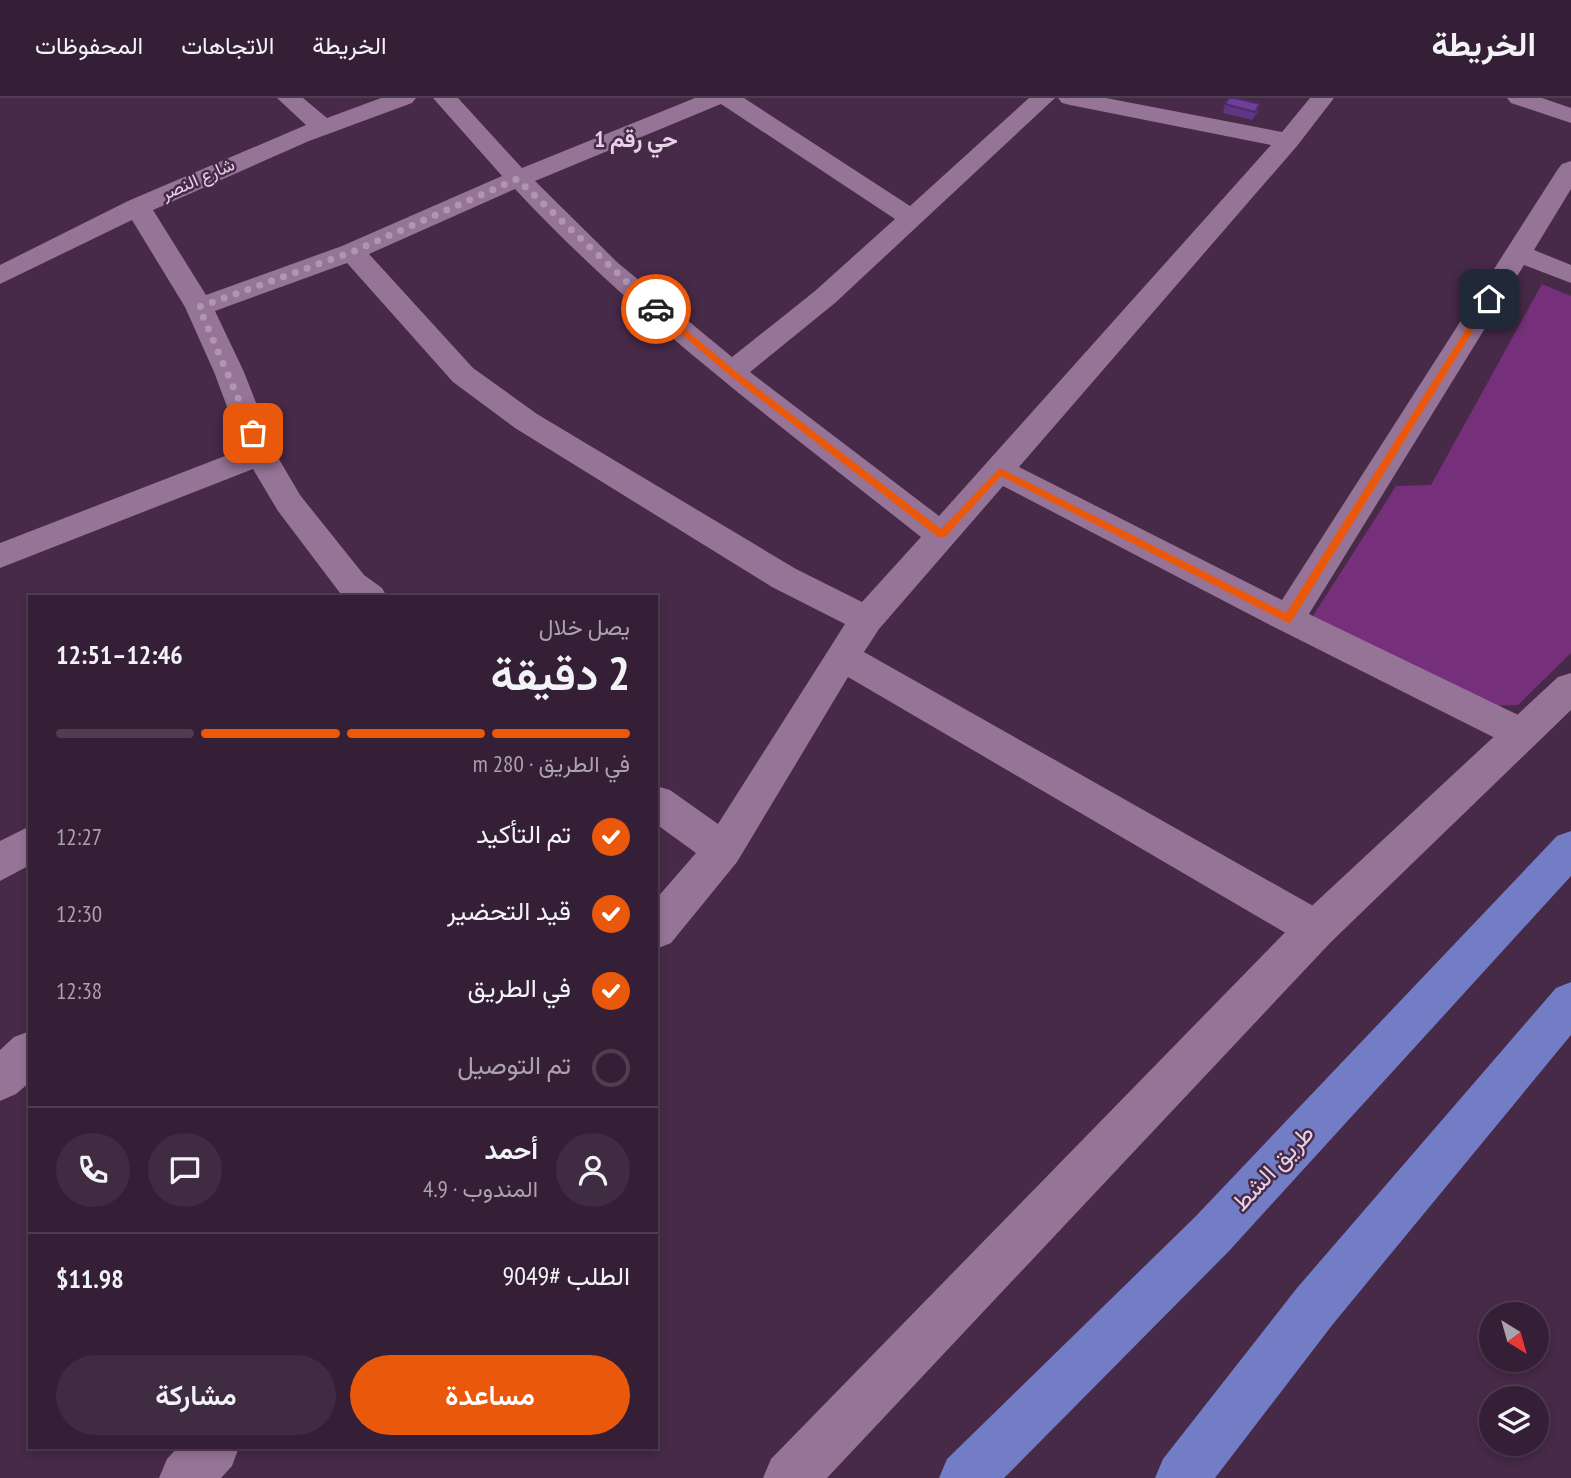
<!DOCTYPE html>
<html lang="ar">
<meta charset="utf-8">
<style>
:root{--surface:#351f36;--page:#402c42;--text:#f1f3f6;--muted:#aaa2ad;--line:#4f3d51;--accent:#ea580c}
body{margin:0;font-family:"PT Sans Narrow",Vazirmatn,sans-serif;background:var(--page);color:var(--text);direction:rtl;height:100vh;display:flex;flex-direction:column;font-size:26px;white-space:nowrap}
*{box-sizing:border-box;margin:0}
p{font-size:23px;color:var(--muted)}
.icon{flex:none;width:38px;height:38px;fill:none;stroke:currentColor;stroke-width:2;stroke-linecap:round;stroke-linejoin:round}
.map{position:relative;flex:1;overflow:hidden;direction:ltr}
.side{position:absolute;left:28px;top:497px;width:630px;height:854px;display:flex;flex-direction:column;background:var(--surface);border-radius:0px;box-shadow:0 4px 10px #0003,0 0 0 2px var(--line);direction:rtl}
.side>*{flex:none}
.needle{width:46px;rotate:143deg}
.buttons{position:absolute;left:1479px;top:1204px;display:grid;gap:14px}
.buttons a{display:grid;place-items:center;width:70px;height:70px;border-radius:50%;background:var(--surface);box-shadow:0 4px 10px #0003,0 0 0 2px var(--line);font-size:35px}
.pin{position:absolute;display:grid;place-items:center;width:60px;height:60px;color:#fff;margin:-30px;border-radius:14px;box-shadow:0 4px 10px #0006}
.courier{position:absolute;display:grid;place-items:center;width:70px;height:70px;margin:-35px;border:5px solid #ea580c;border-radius:50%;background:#fff;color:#222;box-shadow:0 2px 9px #0007}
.head em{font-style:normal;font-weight:600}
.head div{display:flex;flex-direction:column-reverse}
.head{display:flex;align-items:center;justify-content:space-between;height:119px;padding:0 28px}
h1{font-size:46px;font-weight:600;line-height:52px}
.bar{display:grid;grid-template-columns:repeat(4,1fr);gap:10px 7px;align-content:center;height:84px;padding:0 28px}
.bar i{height:9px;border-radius:5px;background:var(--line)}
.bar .on{background:var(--accent)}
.bar p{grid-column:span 4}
.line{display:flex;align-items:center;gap:18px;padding:0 28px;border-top:2px solid var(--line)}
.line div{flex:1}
.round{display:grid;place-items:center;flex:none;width:74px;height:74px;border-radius:37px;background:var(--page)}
ol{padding:0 28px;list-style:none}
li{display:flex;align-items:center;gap:21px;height:77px}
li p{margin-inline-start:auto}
li .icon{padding:7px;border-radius:50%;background:var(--accent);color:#fff;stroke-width:4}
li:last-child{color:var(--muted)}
li i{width:38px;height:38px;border:4px solid var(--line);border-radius:50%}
.cta{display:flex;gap:14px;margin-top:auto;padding:14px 28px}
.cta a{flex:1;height:80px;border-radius:42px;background:var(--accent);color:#fff;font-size:28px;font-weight:600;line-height:80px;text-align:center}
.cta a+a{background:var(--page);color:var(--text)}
header{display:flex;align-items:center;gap:42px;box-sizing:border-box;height:98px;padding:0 35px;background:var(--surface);border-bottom:2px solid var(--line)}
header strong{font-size:33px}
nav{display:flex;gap:38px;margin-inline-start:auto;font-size:24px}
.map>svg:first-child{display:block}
.green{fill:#762f7a}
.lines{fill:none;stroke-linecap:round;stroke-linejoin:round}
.street{fill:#967497;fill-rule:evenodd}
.secondary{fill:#967497;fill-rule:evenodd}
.primary{fill:#737dc6;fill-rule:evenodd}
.wall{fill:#5f3683}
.building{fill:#6e3f98;stroke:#4d2c6a;stroke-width:2}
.route{fill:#ea580c}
.done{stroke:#ae97ae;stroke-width:7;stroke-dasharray:0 12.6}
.labels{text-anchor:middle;stroke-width:5;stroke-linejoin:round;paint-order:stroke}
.far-street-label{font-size:18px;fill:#e5d2e5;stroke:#472948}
.far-district-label{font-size:23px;font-weight:bold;fill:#e5d2e5;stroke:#472948}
.near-street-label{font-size:24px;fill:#e5d2e5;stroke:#472948}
</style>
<header>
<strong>الخريطة</strong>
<nav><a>الخريطة</a><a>الاتجاهات</a><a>المحفوظات</a></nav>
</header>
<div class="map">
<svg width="1571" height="1380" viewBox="0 0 1571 1380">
<rect width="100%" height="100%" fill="#472948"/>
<!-- green -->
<path class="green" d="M1542 186 1571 198V555L1518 607 1486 608 1311 521 1396 388 1431 387Z"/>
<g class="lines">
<!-- street -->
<path class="street" d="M277 0H303L327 20 381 0H416L412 5 309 43 153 112 206 197 342 148 502 78 433 0H458L522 70 695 0H744L910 108 1029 0H1055L835 205 750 274 939 418 1271 47 1070 7 1062 5 1058 0H1106L1282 34 1310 0H1334L1297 48 1019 369 1282 502 1558 71 1562 66 1571 63V91L1534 152 1571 167V185L1524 167 1309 516 1535 625 1541 636 1535 647 1522 651 1509 647 1276 530 1003 388 879 531 864 554 1331 818 1337 831 1331 844 1316 850 1301 844 848 579 737 764 671 845 656 851V801L696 755 656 726V688L670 692 718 726 845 526 772 489 515 330 453 284 347 165 215 213 244 274 276 356 300 397 364 477 382 490 387 499H345L340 495 278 413 253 371 0 470V445L243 351 214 274 185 209 132 122 0 186V167L128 103 306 27ZM721 6 895 121 815 193 732 259 618 165 535 83ZM515 91C637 222 781 328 921 439L862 504 796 471 537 316 473 270 369 156Z
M1507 0H1542L1571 10V25L1511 5Z
M30 728V767L0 783V743Z
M30 933V984L16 996 0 1003V952L14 939Z
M178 1349H239L232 1368 221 1380H159L167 1361Z"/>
<!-- secondary -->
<path class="secondary" d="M1571 575V612L1331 844 827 1380H763L771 1361 1301 818 1558 579Z"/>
<!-- primary -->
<path class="primary" d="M1571 733V778L1229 1153 1004 1380H939L947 1361 1195 1119 1557 738Z
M1571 884V937L1333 1226 1215 1380H1155L1163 1361 1297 1190 1556 890Z"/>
</g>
<!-- wall -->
<path class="wall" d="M1225 6H1260L1257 15 1252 22 1223 15Z"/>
<!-- building -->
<path class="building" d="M1229 0H1235L1260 6 1255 14 1225 6Z"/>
<!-- route -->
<path class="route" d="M1489 199 1493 201 1291 524 1288 525 1001 378 945 439H938L728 276 652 211 659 209 734 272 941 431 1000 370 1286 515 1485 201Z"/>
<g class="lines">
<!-- done -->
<path class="done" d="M253 335 199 209 352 154 517 81 656 211"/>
</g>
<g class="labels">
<!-- far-street labels -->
<g class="far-street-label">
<text transform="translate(198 81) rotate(-24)" y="6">شارع النصر</text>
</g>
<!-- far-district labels -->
<g class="far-district-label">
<text x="636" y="49">حي رقم 1</text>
</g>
<!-- near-street labels -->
<g class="near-street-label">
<text transform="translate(1273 1070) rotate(-47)" y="8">طريق الشط</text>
</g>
</g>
</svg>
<div class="buttons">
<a><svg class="needle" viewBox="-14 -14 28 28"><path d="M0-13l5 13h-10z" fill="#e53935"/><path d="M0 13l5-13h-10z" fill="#aaa2ad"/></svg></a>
<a><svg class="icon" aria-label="layers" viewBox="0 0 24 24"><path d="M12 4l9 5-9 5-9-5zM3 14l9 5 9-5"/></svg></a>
</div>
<div class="pin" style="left:253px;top:335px;background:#ea580c"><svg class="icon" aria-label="bag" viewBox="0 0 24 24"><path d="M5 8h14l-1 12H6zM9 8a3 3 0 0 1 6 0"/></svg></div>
<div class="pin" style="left:1489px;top:201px;background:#1f2937"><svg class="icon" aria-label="home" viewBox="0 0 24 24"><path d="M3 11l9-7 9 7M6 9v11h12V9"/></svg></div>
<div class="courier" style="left:656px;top:211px"><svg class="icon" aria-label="car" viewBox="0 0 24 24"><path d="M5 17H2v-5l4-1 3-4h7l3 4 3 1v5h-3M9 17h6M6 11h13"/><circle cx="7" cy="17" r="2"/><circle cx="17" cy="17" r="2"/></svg></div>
<section class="side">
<div class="head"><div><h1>2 دقيقة</h1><p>يصل خلال</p></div><em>12:46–12:51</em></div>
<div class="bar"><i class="on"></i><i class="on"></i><i class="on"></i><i></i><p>في الطريق · 280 m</p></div>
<ol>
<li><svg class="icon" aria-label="check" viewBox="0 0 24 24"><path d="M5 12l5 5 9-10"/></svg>تم التأكيد<p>12:27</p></li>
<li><svg class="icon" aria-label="check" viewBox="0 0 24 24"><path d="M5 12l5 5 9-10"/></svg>قيد التحضير<p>12:30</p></li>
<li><svg class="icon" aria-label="check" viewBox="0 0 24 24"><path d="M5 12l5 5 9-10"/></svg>في الطريق<p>12:38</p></li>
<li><i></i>تم التوصيل</li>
</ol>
<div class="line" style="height:126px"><a class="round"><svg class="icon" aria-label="person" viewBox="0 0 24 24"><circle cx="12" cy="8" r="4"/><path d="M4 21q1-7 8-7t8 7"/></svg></a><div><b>أحمد</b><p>المندوب · 4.9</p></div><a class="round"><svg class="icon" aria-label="chat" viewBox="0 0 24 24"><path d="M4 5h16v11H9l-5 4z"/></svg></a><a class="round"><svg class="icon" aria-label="phone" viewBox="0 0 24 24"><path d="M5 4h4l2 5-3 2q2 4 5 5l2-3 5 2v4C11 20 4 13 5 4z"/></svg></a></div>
<div class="line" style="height:91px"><div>الطلب #9049</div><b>$11.98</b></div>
<div class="cta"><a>مساعدة</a><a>مشاركة</a></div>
</section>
</div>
